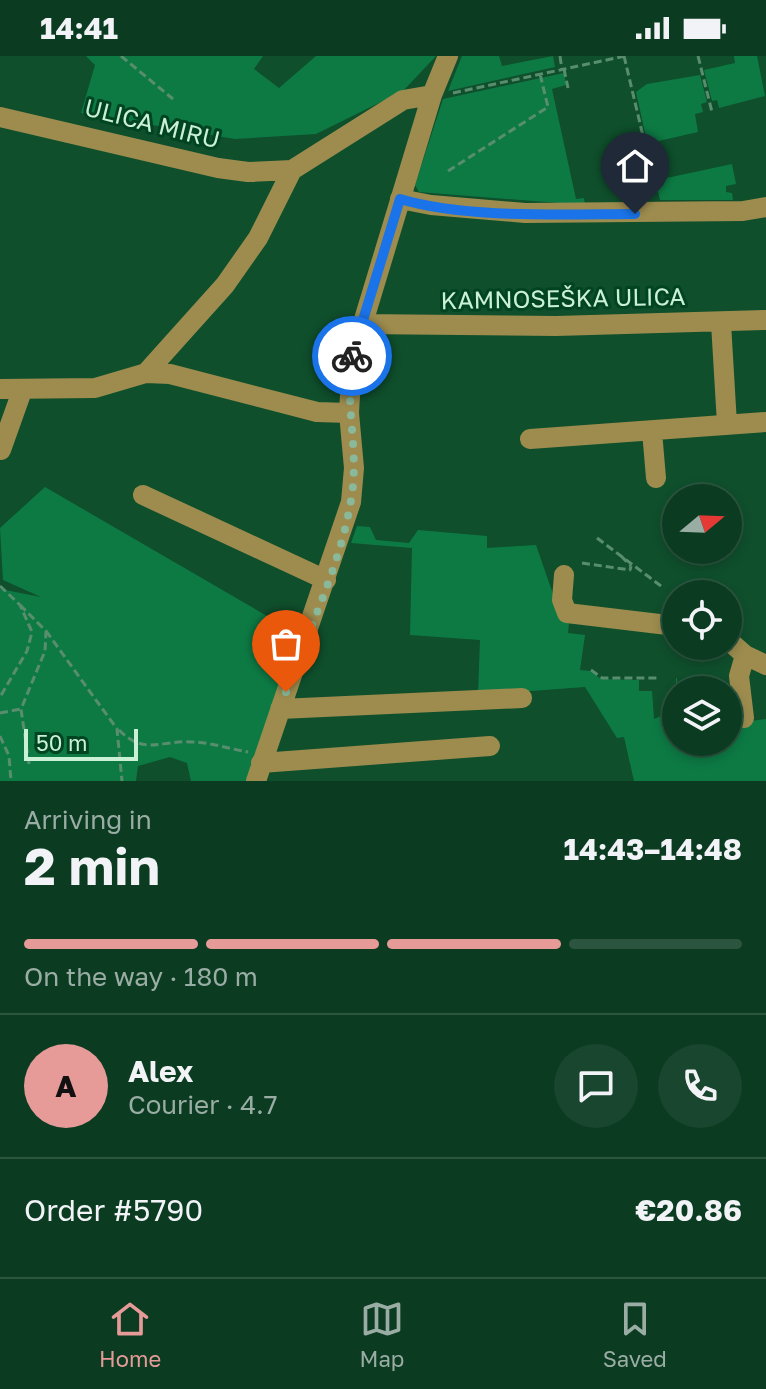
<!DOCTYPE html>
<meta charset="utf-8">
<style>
:root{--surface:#0b3b21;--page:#19462e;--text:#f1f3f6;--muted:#9aada5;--line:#2b553f;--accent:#e69b98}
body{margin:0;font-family:"Golos Text",sans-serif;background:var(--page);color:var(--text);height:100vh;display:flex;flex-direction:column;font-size:30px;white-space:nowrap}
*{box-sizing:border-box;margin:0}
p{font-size:26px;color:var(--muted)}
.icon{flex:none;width:44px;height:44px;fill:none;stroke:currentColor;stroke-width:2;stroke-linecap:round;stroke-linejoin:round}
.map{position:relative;height:725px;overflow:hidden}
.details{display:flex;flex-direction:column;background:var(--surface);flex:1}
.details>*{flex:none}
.needle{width:52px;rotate:71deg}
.fabs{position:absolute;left:662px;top:428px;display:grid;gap:16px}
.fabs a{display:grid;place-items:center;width:80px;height:80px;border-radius:50%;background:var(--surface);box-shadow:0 4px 12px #0003,0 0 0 2px var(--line);font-size:40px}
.scale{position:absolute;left:24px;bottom:20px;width:114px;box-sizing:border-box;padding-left:8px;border:4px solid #caf0d5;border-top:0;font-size:22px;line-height:28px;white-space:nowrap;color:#caf0d5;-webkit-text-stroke:6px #042;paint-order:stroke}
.pin{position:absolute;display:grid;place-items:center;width:68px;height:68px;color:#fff;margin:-82px -34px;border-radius:50% 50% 50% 0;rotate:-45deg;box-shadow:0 0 8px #0007}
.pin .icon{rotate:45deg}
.courier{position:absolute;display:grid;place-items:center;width:80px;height:80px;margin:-40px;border:6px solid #1a73e8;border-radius:50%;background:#fff;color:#222;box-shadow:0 2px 10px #0007}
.head em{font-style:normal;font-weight:700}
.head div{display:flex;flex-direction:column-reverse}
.head{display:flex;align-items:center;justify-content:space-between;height:136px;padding:0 24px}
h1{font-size:52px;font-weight:700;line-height:60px}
.bar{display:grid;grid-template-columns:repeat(4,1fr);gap:12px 8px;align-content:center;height:96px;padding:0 24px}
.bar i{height:10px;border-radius:6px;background:var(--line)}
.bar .current{background:var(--accent)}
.bar p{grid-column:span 4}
.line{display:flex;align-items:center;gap:20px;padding:0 24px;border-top:2px solid var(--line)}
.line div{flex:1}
.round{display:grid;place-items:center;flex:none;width:84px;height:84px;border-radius:42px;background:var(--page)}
.status{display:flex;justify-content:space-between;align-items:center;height:56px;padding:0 40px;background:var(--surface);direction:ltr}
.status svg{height:22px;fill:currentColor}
.dock{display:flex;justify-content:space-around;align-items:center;height:112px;border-top:2px solid var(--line);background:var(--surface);font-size:22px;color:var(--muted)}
.dock a{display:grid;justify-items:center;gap:4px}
.dock .current{color:var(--accent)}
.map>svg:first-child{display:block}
.green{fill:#0d7a44}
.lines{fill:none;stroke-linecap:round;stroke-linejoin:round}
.path{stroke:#588e6e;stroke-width:3;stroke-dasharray:8 4;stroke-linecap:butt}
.minor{stroke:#9d8c4e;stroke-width:20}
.done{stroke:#89b89a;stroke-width:8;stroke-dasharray:0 14.4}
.route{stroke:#1a73e8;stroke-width:10}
.labels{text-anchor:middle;stroke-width:6;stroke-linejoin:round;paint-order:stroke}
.street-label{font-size:24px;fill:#caf0d5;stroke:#042}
</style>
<div class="status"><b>14:41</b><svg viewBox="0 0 49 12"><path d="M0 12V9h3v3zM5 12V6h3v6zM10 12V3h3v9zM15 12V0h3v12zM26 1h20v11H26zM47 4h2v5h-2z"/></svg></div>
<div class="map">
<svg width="766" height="725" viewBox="0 0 766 725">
<rect width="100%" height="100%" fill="#0f4f2c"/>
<!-- green -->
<path class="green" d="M86 0H263L254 13 279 32 316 0H436L403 35 316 78 235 83 81 57 95 9Z
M462 0H499L502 10 553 0 555 11 448 35Z
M734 0H757L765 40 719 52 717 44 712 45 704 14 735 7Z
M564 17 566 29 552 33 576 143 584 142 585 149 419 136 415 129 443 43Z
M700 19 707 46 701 48 703 56 695 58 698 76 654 86 662 123 732 108 736 128 726 130V136L732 137 733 144H660L636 36 647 28Z
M45 431 298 578 247 725H191L187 707 170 701 138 710 136 725H0V533L41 541 3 524 0 472Z
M357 470 370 471 376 484 409 487 418 474 487 480V492L536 489 562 564 569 567 568 577 585 579 580 614 590 615 601 623 639 624V635H652L654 663 676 654V622H677L676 686H728V668L766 663V725H634L624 681 617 682 585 631 478 639 480 584 410 579 412 492 351 487Z"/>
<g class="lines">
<!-- path -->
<path class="path" d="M121 0 173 43
M560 0 562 14
M624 0 657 139
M698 0 712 56
M564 13 568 32
M453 37 625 0
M448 115 548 51 540 18
M597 482 661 530
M621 500 631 510
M582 507 630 514 631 510
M0 530 20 549 32 576 27 595 0 641
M20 549 46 575 45 595 21 653 29 708
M46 575 117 673 122 725
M591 614 602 622H660
M0 657 21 653
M119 674C145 700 160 684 191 686 209 686 230 693 248 696
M0 680 9 700 11 725"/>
<!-- minor -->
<path class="minor" d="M0 61 218 112 248 116 292 114 403 44 432 39
M400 143 431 149 525 157 743 155 766 151
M721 267 727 368
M361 268 556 270 766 264
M146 317 225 229 258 182 292 114
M0 333 95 332 146 317 170 318 317 356 349 357
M652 375 656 422
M530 383 766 366
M1 394 22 335
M143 439 326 524
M564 519 562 544 567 557 676 570
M728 584 745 599 766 609
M280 653 522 642
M744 662 739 620 745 599
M261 707 490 690
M256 725 351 446 354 412 349 357 352 303 432 39 448 0"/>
</g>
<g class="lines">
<!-- done -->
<path class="done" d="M286 636C310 570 345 500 353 430 357 386 345 344 352 300"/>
<!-- route -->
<path class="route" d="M352 300 400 143C467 163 564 158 635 158"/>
</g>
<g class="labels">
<!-- street labels -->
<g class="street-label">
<text transform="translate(152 68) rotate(14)" y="8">ULICA MIRU</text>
<text transform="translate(563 243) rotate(-1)" y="8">KAMNOSEŠKA ULICA</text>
</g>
</g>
</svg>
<div class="fabs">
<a><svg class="needle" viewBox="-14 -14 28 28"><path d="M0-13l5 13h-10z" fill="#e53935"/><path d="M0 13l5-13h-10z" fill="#9aada5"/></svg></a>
<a><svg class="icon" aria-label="locate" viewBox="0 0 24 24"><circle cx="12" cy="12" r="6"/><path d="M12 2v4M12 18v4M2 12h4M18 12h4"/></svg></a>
<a><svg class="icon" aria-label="layers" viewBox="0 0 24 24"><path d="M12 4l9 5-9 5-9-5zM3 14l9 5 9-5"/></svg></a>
</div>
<div class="scale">50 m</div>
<div class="pin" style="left:286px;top:636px;background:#ea580c"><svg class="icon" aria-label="bag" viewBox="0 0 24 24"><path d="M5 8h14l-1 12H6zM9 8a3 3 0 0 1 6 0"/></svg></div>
<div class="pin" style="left:635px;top:158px;background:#1f2937"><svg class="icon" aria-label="home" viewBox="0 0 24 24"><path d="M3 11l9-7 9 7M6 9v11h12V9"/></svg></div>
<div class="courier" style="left:352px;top:300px"><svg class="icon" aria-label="bike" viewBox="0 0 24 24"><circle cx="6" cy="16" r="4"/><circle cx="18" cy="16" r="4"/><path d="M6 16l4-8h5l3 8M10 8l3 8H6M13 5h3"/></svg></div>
</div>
<section class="details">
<div class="head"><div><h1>2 min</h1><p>Arriving in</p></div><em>14:43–14:48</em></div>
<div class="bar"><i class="current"></i><i class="current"></i><i class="current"></i><i></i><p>On the way · 180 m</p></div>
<div class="line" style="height:144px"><b class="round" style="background:var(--accent);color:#111">A</b><div><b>Alex</b><p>Courier · 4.7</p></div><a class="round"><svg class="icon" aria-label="chat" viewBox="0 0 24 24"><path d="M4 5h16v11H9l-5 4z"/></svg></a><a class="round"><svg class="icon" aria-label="phone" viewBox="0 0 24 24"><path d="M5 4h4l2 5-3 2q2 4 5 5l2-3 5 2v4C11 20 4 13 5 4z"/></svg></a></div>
<div class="line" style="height:104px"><div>Order #5790</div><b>€20.86</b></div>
</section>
<nav class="dock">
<a class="current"><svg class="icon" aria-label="home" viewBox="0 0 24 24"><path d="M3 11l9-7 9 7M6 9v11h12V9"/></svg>Home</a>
<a><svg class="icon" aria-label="map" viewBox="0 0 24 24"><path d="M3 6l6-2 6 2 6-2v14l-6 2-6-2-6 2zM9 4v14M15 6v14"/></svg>Map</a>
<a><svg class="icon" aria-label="saved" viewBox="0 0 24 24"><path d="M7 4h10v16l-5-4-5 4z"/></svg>Saved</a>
</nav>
